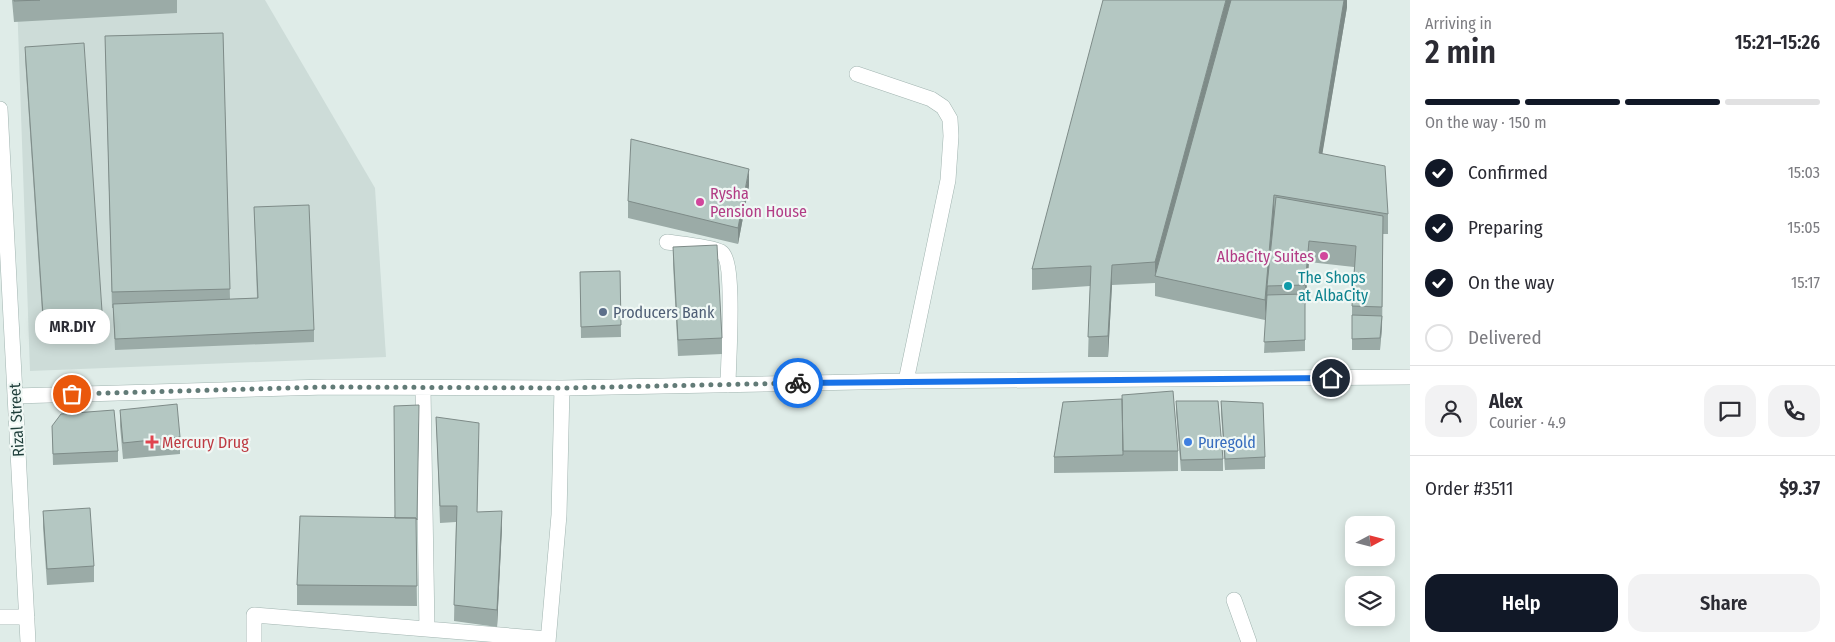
<!DOCTYPE html>
<meta charset="utf-8">
<style>
:root{--surface:#fff;--page:#f2f2f3;--text:#2b2b33;--muted:#7c7c81;--line:#e1e1e2;--accent:#111827}
body{margin:0;font-family:"Fira Sans Condensed",sans-serif;background:var(--page);color:var(--text);height:100vh;display:flex;flex-direction:column;font-size:19px;white-space:nowrap}
*{box-sizing:border-box;margin:0}
p{font-size:16px;color:var(--muted)}
.icon{flex:none;width:28px;height:28px;fill:none;stroke:currentColor;stroke-width:2;stroke-linecap:round;stroke-linejoin:round}
.map{position:relative;flex:1;overflow:hidden}
.sheet{display:flex;flex-direction:column;background:var(--surface);width:425px}
.sheet>*{flex:none}
.needle{width:32px;rotate:83deg}
.controls{position:absolute;left:1345px;top:516px;display:grid;gap:10px}
.controls a{display:grid;place-items:center;width:50px;height:50px;border-radius:10px;background:var(--surface);box-shadow:0 2px 12px #0003;font-size:25px}
.pin{position:absolute;display:grid;place-items:center;width:42px;height:42px;color:#fff;margin:-21px;border:2px solid #fff;border-radius:50%;box-shadow:0 1px 5px #0007}
.courier{position:absolute;display:grid;place-items:center;width:50px;height:50px;margin:-25px;border:4px solid #1a73e8;border-radius:50%;background:#fff;color:#222;box-shadow:0 1px 6px #0007}
.bubble{position:absolute;height:35px;border-radius:15px;background:var(--surface);box-shadow:0 2px 12px #0003;font-size:16px;font-weight:600;line-height:35px;text-align:center}
.headline em{font-style:normal;font-weight:600}
.headline div{display:flex;flex-direction:column-reverse}
.headline{display:flex;align-items:center;justify-content:space-between;height:85px;padding:0 15px}
h1{font-size:32px;font-weight:600;line-height:38px}
.bar{display:grid;grid-template-columns:repeat(4,1fr);gap:8px 5px;align-content:center;height:60px;padding:0 15px}
.bar i{height:6px;border-radius:4px;background:var(--line)}
.bar .on{background:var(--accent)}
.bar p{grid-column:span 4}
.line{display:flex;align-items:center;gap:12px;padding:0 15px;border-top:1px solid var(--line)}
.line div{flex:1}
.round{display:grid;place-items:center;flex:none;width:52px;height:52px;border-radius:15px;background:var(--page)}
ol{padding:0 15px;list-style:none}
li{display:flex;align-items:center;gap:15px;height:55px}
li p{margin-inline-start:auto}
li .icon{padding:5px;border-radius:50%;background:var(--accent);color:#fff;stroke-width:4}
li:last-child{color:var(--muted)}
li i{width:28px;height:28px;border:2px solid var(--line);border-radius:50%}
.action{display:flex;gap:10px;margin-top:auto;padding:10px 15px}
.action a{flex:1;height:58px;border-radius:15px;background:var(--accent);color:#fff;font-size:20px;font-weight:600;line-height:58px;text-align:center}
.action a+a{background:var(--page);color:var(--text)}
main{display:flex;flex:1;min-height:0}
.map>svg:first-child{display:block}
.built{fill:#cddcd8}
.lines{fill:none;stroke-linecap:round;stroke-linejoin:round}
.minor-casing{stroke:#a1b4b0;stroke-width:16}
.minor{stroke:#fff;stroke-width:15}
.wall{fill:#9baba7}
.shaded-wall{fill:#7e8b88}
.building{fill:#b4c7c2;stroke:#7e8b88}
.done{stroke:#627b77;stroke-width:5;stroke-dasharray:0 9}
.route{stroke:#1a73e8;stroke-width:6}
.hotel-dot{fill:#d1479c;stroke:#f0f8f5;stroke-width:2}
.culture-dot{fill:#0f9aa8;stroke:#f0f8f5;stroke-width:2}
.service-dot{fill:#5c6f8a;stroke:#f0f8f5;stroke-width:2}
.health-dot{fill:#e0444e;stroke:#f0f8f5;stroke-width:2}
.shop-dot{fill:#3f7fe0;stroke:#f0f8f5;stroke-width:2}
.labels{text-anchor:middle;stroke-width:4.5;stroke-linejoin:round;paint-order:stroke}
.hotel-label{font-size:16px;fill:#b23c85;stroke:#f0f8f5;text-anchor:start}
.culture-label{font-size:16px;fill:#0d838f;stroke:#f0f8f5;text-anchor:start}
.service-label{font-size:16px;fill:#4e5e75;stroke:#f0f8f5;text-anchor:start}
.street-label{font-size:16px;fill:#1e3e3a;stroke:#f0f8f5}
.health-label{font-size:16px;fill:#be3a42;stroke:#f0f8f5;text-anchor:start}
.shop-label{font-size:16px;fill:#366cbe;stroke:#f0f8f5;text-anchor:start}
</style>
<main>
<div class="map">
<svg width="1410" height="642" viewBox="0 0 1410 642">
<rect width="100%" height="100%" fill="#dfece8"/>
<!-- built -->
<path class="built" d="M17 0H265L375 188 386 357 30 371Z"/>
<g class="lines">
<defs>
<path id="minor" d="M857 74 931 99 943 107 950 119 951 136 948 180 906 381
M0 109 28 642
M667 242C681 244 709 246 721 252 736 260 728 364 728 385
M423 389 427 629
M15 396 327 387 562 388 906 381 1410 377
M1234 600 1249 642
M0 617H27
M254 642V615L548 639
M548 642 559 515 562 388"/>
</defs>
<!-- minor casing -->
<use href="#minor" class="minor-casing"/>
<!-- minor -->
<use href="#minor" class="minor"/>
</g>
<!-- wall -->
<path class="wall" d="M12 0H177V13L14 22Z
M1347 0V7L1322 154 1388 214V234H1383L1382 327 1380 350H1352V306L1354 267 1309 262 1305 305V351L1264 353 1267 293 1265 320 1155 296V281V283L1112 285 1108 357H1088L1090 286 1032 290V269Z
M223 33 230 299 257 298 254 207 314 330V342L115 350 113 308H112L105 36Z
M25 47 103 326V338L44 342 25 58Z
M749 186 738 244 628 218V201Z
M673 247 722 338V354L678 356 673 264Z
M620 271 621 337 581 338 580 272Z
M1176 401 1223 459V471H1181L1176 412Z
M1221 401 1265 457V469L1225 470 1221 413Z
M1063 402 1178 451V471L1123 472V471V472L1054 473V457Z
M120 410 180 437V454L123 459 120 426Z
M436 417 479 440 477 512 502 527 497 627 454 621 456 522 440 523Z
M419 421 416 536 417 606 297 605V585L394 518Z
M52 426 118 451V462L53 465Z
M43 511 94 566V582L47 585 43 527Z"/>
<!-- shaded-wall -->
<path class="shaded-wall" d="M1226 0H1232L1155 276V283V262Z
M1344 0H1347V7L1319 174V153Z
M749 169V186L738 244V228Z
M1274 195V216L1265 320V300Z
M1383 216 1382 327 1380 350 1382 316Z
M1309 241V262L1305 305V351V285Z
M1112 265V285L1108 357V336Z
M502 511V527L497 627V610Z"/>
<!-- building -->
<path class="building" d="M14 0H40L14 1Z
M1103 0H1226L1155 262 1112 265 1108 336 1088 337 1091 266 1032 269Z
M1231 0H1344L1319 153 1385 166 1388 214 1274 195 1265 300 1155 276Z
M223 33 230 289 112 292 105 36Z
M84 43 103 326 44 330 25 47Z
M631 139 749 169 738 228 628 201Z
M1276 197 1383 216 1382 307 1352 306 1356 246 1309 241 1305 285 1267 286Z
M309 205 314 330 115 339 113 304 258 298 254 207Z
M717 245 722 338 678 340 673 247Z
M620 271 621 325 581 327 580 272Z
M1305 294V340L1264 342 1267 295Z
M1352 315 1382 316 1380 338 1352 339Z
M1173 391 1178 451H1123L1122 395Z
M1122 399 1123 455 1054 457 1063 402Z
M1176 401H1218L1223 459 1181 460Z
M1221 401 1263 403 1265 457 1225 459Z
M177 404 180 437 123 443 120 410Z
M419 405 417 520 416 518H395L394 406Z
M114 410 118 451 53 454 52 426 61 414Z
M436 417 479 423 477 512 502 511 497 610 454 605 457 506H440Z
M90 508 94 566 47 569 43 511Z
M300 516 416 518 417 586 297 585Z"/>
<g class="lines">
<!-- done -->
<path class="done" d="M72 394 327 387 562 388 798 383"/>
<!-- route -->
<path class="route" d="M798 383 1331 378"/>
</g>
<!-- markers -->
<g class="hotel-dot">
<circle cx="700" cy="202" r="5"/>
<circle cx="1324" cy="256" r="5"/>
</g>
<circle class="culture-dot" cx="1288" cy="286" r="5"/>
<circle class="service-dot" cx="603" cy="312" r="5"/>
<path class="health-dot" d="M149.5 434.5h5v5h5v5h-5v5h-5v-5h-5v-5h5z"/>
<circle class="shop-dot" cx="1188" cy="442" r="5"/>
<g class="labels">
<!-- hotel labels -->
<g class="hotel-label">
<text x="710" y="199">Rysha<tspan x="710" dy="18">Pension House</tspan></text>
<text x="1314" y="262" text-anchor="end">AlbaCity Suites</text>
</g>
<!-- culture labels -->
<g class="culture-label">
<text x="1298" y="283">The Shops<tspan x="1298" dy="18">at AlbaCity</tspan></text>
</g>
<!-- service labels -->
<g class="service-label">
<text x="613" y="318">Producers Bank</text>
</g>
<!-- street labels -->
<g class="street-label">
<text transform="translate(16 420) rotate(-93)" y="6">Rizal Street</text>
</g>
<!-- health labels -->
<g class="health-label">
<text x="162" y="448">Mercury Drug</text>
</g>
<!-- shop labels -->
<g class="shop-label">
<text x="1198" y="448">Puregold</text>
</g>
</g>
</svg>
<div class="controls">
<a><svg class="needle" viewBox="-14 -14 28 28"><path d="M0-13l5 13h-10z" fill="#e53935"/><path d="M0 13l5-13h-10z" fill="#7c7c81"/></svg></a>
<a><svg class="icon" aria-label="layers" viewBox="0 0 24 24"><path d="M12 4l9 5-9 5-9-5zM3 14l9 5 9-5"/></svg></a>
</div>
<div class="pin" style="left:72px;top:394px;background:#ea580c"><svg class="icon" aria-label="bag" viewBox="0 0 24 24"><path d="M5 8h14l-1 12H6zM9 8a3 3 0 0 1 6 0"/></svg></div>
<div class="pin" style="left:1331px;top:378px;background:#1f2937"><svg class="icon" aria-label="home" viewBox="0 0 24 24"><path d="M3 11l9-7 9 7M6 9v11h12V9"/></svg></div>
<div class="courier" style="left:798px;top:383px"><svg class="icon" aria-label="bike" viewBox="0 0 24 24"><circle cx="6" cy="16" r="4"/><circle cx="18" cy="16" r="4"/><path d="M6 16l4-8h5l3 8M10 8l3 8H6M13 5h3"/></svg></div>
<div class="bubble" style="left:35px;top:309px;width:75px">MR.DIY</div>
</div>
<section class="sheet">
<div class="headline"><div><h1>2 min</h1><p>Arriving in</p></div><em>15:21–15:26</em></div>
<div class="bar"><i class="on"></i><i class="on"></i><i class="on"></i><i></i><p>On the way · 150 m</p></div>
<ol>
<li><svg class="icon" aria-label="check" viewBox="0 0 24 24"><path d="M5 12l5 5 9-10"/></svg>Confirmed<p>15:03</p></li>
<li><svg class="icon" aria-label="check" viewBox="0 0 24 24"><path d="M5 12l5 5 9-10"/></svg>Preparing<p>15:05</p></li>
<li><svg class="icon" aria-label="check" viewBox="0 0 24 24"><path d="M5 12l5 5 9-10"/></svg>On the way<p>15:17</p></li>
<li><i></i>Delivered</li>
</ol>
<div class="line" style="height:90px"><a class="round"><svg class="icon" aria-label="person" viewBox="0 0 24 24"><circle cx="12" cy="8" r="4"/><path d="M4 21q1-7 8-7t8 7"/></svg></a><div><b>Alex</b><p>Courier · 4.9</p></div><a class="round"><svg class="icon" aria-label="chat" viewBox="0 0 24 24"><path d="M4 5h16v11H9l-5 4z"/></svg></a><a class="round"><svg class="icon" aria-label="phone" viewBox="0 0 24 24"><path d="M5 4h4l2 5-3 2q2 4 5 5l2-3 5 2v4C11 20 4 13 5 4z"/></svg></a></div>
<div class="line" style="height:65px"><div>Order #3511</div><b>$9.37</b></div>
<div class="action"><a>Help</a><a>Share</a></div>
</section>
</main>
